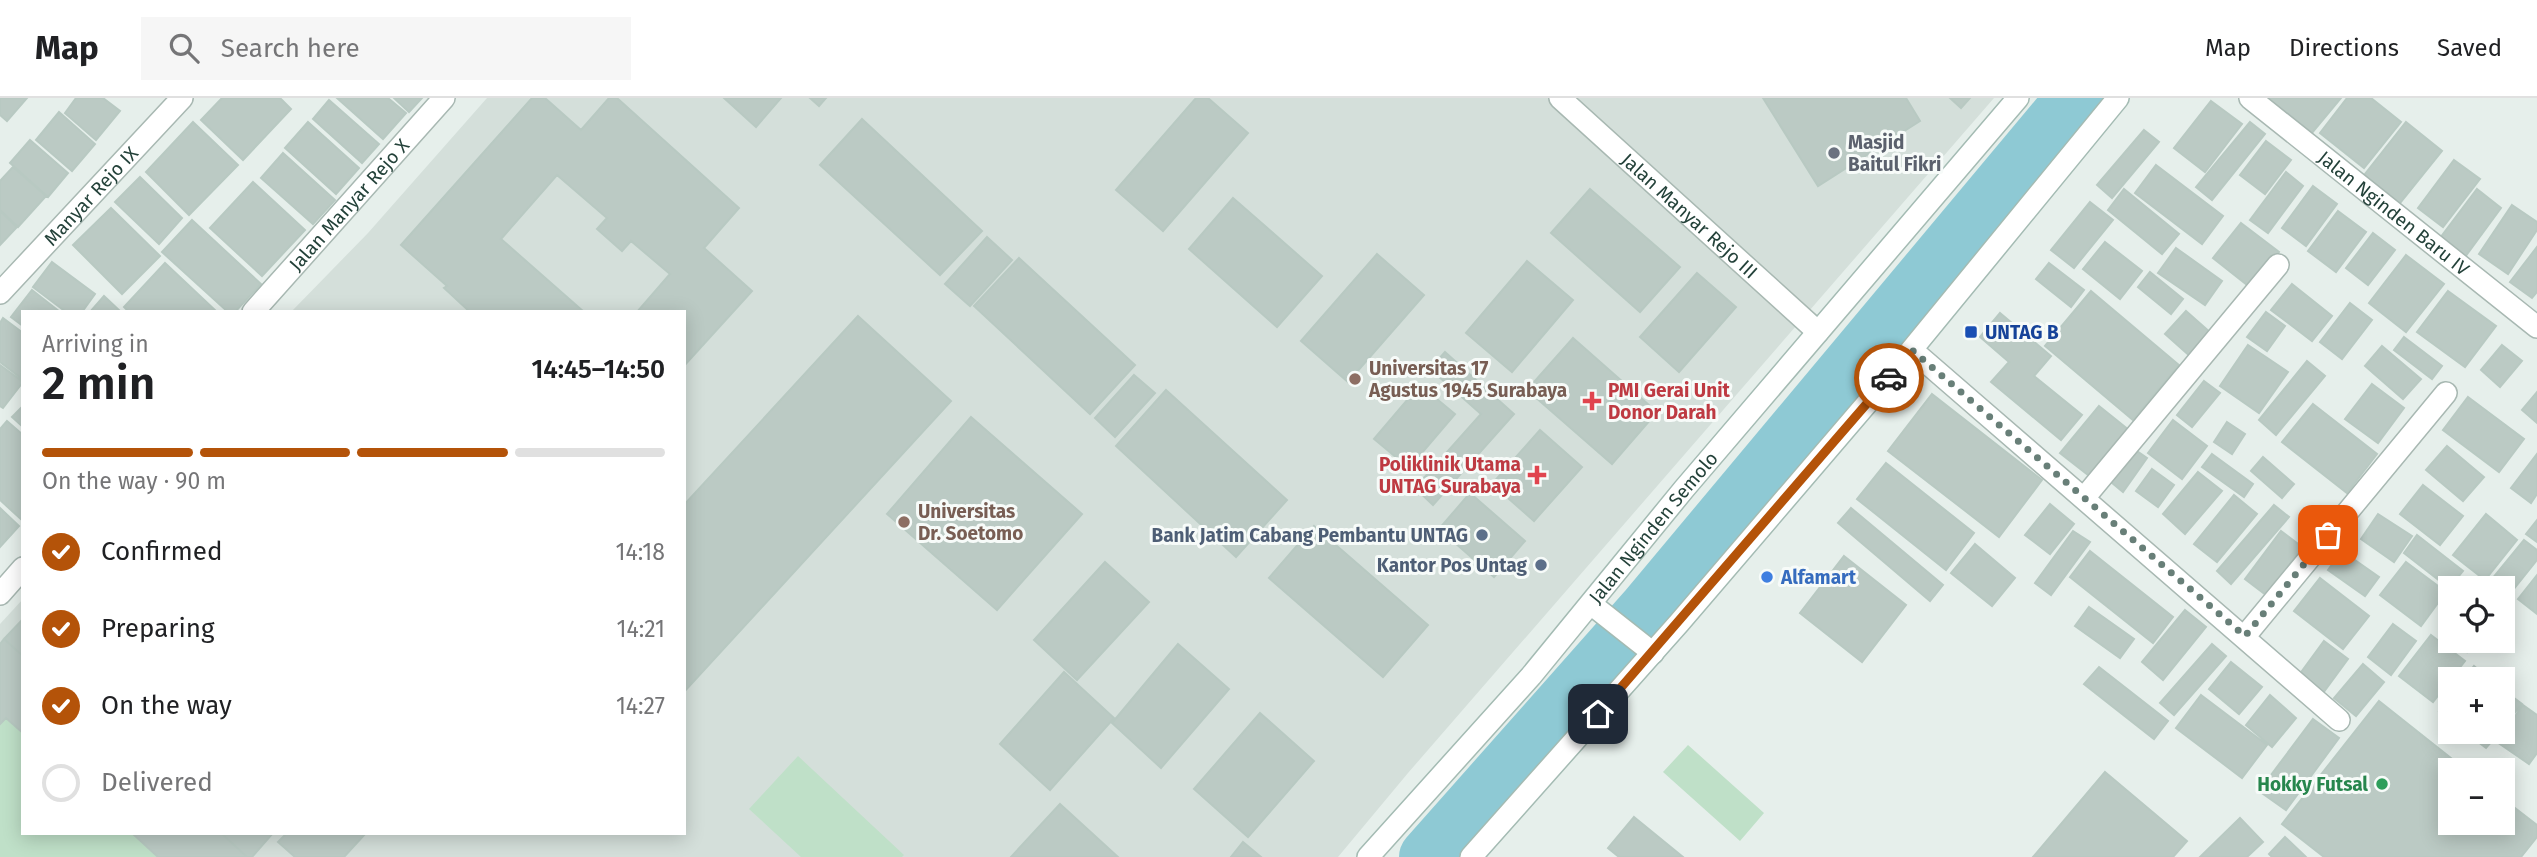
<!DOCTYPE html>
<meta charset="utf-8">
<style>
:root{--surface:#fff;--page:#f6f6f6;--text:#202124;--muted:#757577;--line:#e0e0e0;--accent:#b45309}
body{margin:0;font-family:"Fira Sans",sans-serif;background:var(--page);color:var(--text);height:100vh;display:flex;flex-direction:column;font-size:26px;white-space:nowrap}
*{box-sizing:border-box;margin:0}
p{font-size:23px;color:var(--muted)}
.icon{flex:none;width:38px;height:38px;fill:none;stroke:currentColor;stroke-width:2;stroke-linecap:round;stroke-linejoin:round}
.map{position:relative;flex:1;overflow:hidden}
.drawer{position:absolute;left:21px;top:212px;width:665px;height:525px;display:flex;flex-direction:column;background:var(--surface);border-radius:0px;box-shadow:0 4px 18px #0003}
.drawer>*{flex:none}
.fabs{position:absolute;left:2438px;top:478px;display:grid;gap:14px}
.fabs a{display:grid;place-items:center;width:77px;height:77px;border-radius:0px;background:var(--surface);box-shadow:0 4px 18px #0003;font-size:35px}
.pin{position:absolute;display:grid;place-items:center;width:60px;height:60px;color:#fff;margin:-30px;border-radius:14px;box-shadow:0 4px 10px #0006}
.courier{position:absolute;display:grid;place-items:center;width:70px;height:70px;margin:-35px;border:5px solid #b45309;border-radius:50%;background:#fff;color:#222;box-shadow:0 2px 9px #0007}
.headline em{font-style:normal;font-weight:600}
.headline div{display:flex;flex-direction:column-reverse}
.headline{display:flex;align-items:center;justify-content:space-between;height:119px;padding:0 21px}
h1{font-size:46px;font-weight:600;line-height:52px}
.bar{display:grid;grid-template-columns:repeat(4,1fr);gap:10px 7px;align-content:center;height:84px;padding:0 21px}
.bar i{height:9px;border-radius:5px;background:var(--line)}
.bar .current{background:var(--accent)}
.bar p{grid-column:span 4}
ol{padding:0 21px;list-style:none}
li{display:flex;align-items:center;gap:21px;height:77px}
li p{margin-inline-start:auto}
li .icon{padding:7px;border-radius:50%;background:var(--accent);color:#fff;stroke-width:4}
li:last-child{color:var(--muted)}
li i{width:38px;height:38px;border:4px solid var(--line);border-radius:50%}
header{display:flex;align-items:center;gap:42px;box-sizing:border-box;height:98px;padding:0 35px;background:var(--surface);border-bottom:2px solid var(--line)}
header strong{font-size:33px}
nav{display:flex;gap:38px;margin-inline-start:auto;font-size:24px}
.search{width:490px;height:63px;background:var(--page);display:flex;align-items:center;gap:18px;box-sizing:border-box;padding:0 24px;border-radius:0px;color:var(--muted);font-size:26px}
.map>svg:first-child{display:block}
.built{fill:#d4dfda}
.green{fill:#bfe0c8}
.lines{fill:none;stroke-linecap:round;stroke-linejoin:round}
.river{stroke:#8ec9d4;stroke-width:58}
.building{fill:#bbcac4;stroke:#b8c9c2;stroke-width:2}
.street-casing{stroke:#a8b8b2;stroke-width:24}
.secondary-casing{stroke:#a4bbb3;stroke-width:24}
.street{stroke:#fff;stroke-width:21}
.secondary{stroke:#fff;stroke-width:21}
.done{stroke:#687f78;stroke-width:7;stroke-dasharray:0 12.6}
.route{stroke:#b45309;stroke-width:9}
.worship-dot{fill:#6b7280;stroke:#f7fbf9;stroke-width:2.5}
.transit-dot{fill:#1a4fb4;stroke:#f7fbf9;stroke-width:2.5}
.education-dot{fill:#8d6e63;stroke:#f7fbf9;stroke-width:2.5}
.health-dot{fill:#e0444e;stroke:#f7fbf9;stroke-width:2.5}
.service-dot{fill:#5c6f8a;stroke:#f7fbf9;stroke-width:2.5}
.shop-dot{fill:#3f7fe0;stroke:#f7fbf9;stroke-width:2.5}
.leisure-dot{fill:#2e9e5b;stroke:#f7fbf9;stroke-width:2.5}
.labels{text-anchor:middle;stroke-width:6;stroke-linejoin:round;paint-order:stroke}
.worship-label{font-size:19px;font-weight:bold;fill:#5b616d;stroke:#f7fbf9;text-anchor:start}
.street-label{font-size:19px;fill:#24423a;stroke:#f7fbf9}
.transit-label{font-size:19px;font-weight:bold;fill:#164399;stroke:#f7fbf9;text-anchor:start}
.education-label{font-size:19px;font-weight:bold;fill:#785e54;stroke:#f7fbf9;text-anchor:start}
.health-label{font-size:19px;font-weight:bold;fill:#be3a42;stroke:#f7fbf9;text-anchor:start}
.service-label{font-size:19px;font-weight:bold;fill:#4e5e75;stroke:#f7fbf9;text-anchor:end}
.shop-label{font-size:19px;font-weight:bold;fill:#366cbe;stroke:#f7fbf9;text-anchor:start}
.leisure-label{font-size:19px;font-weight:bold;fill:#27864d;stroke:#f7fbf9;text-anchor:end}
</style>
<header>
<strong>Map</strong>
<div class="search"><svg class="icon" aria-label="search" viewBox="0 0 24 24"><circle cx="10" cy="10" r="6"/><path d="M15 15l6 6"/></svg>Search here</div>
<nav><a>Map</a><a>Directions</a><a>Saved</a></nav>
</header>
<div class="map">
<svg width="2537" height="759" viewBox="0 0 2537 759">
<rect width="100%" height="100%" fill="#e6efeb"/>
<!-- built -->
<path class="built" d="M487 0H1994L1408 675 1338 759H0V526L23 501V735H684V214L292 213 368 135Z"/>
<!-- green -->
<path class="green" d="M6 620 23 635V735H132L158 759H0V626Z
M1688 647 1764 715 1740 743 1663 674Z
M798 658 904 757 902 759H801L749 711Z"/>
<g class="lines">
<!-- river -->
<path class="river" d="M1428 759 1646 513 2075 0"/>
</g>
<!-- building -->
<path class="building" d="M0 0H27L7 23 0 17Z
M76 0H103L120 13 96 42 65 15Z
M222 0H280L291 11 243 62 201 22Z
M337 0H388L406 15 383 41Z
M394 0H422L409 14Z
M532 0H545L581 32 609 0H617L739 110 704 150 752 193 684 268V214H637L670 176 631 143 622 153 597 131 607 120 557 77 501 141 584 214H470L444 190 447 188 401 147Z
M724 0H781L756 29Z
M810 0H826L819 8Z
M1196 0H1208L1248 35 1163 133 1116 92Z
M1763 0H1906L1920 23 1818 88Z
M1950 0H1970L1961 10Z
M2267 0H2341L2311 36Z
M2347 0H2371L2401 24 2364 70 2320 35Z
M329 2 379 46 362 65 313 21Z
M2211 3 2242 26 2205 74 2174 50Z
M59 14 95 46 72 73 36 42Z
M862 21 982 133 940 177 820 67Z
M193 24 238 67 189 117 146 74Z
M308 24 359 70 336 96 285 50Z
M2250 24 2265 36 2212 102 2196 89Z
M2406 24 2442 53 2396 110 2361 81Z
M2144 32 2159 44 2112 100 2097 87Z
M30 42 68 75 48 99 10 65Z
M2266 43 2291 62 2265 96 2240 77Z
M283 55 335 102 313 126 261 80Z
M2454 62 2480 81 2443 129 2418 110Z
M2156 67 2223 118 2202 146 2135 95Z
M13 69 46 98 18 129 0 112V83Z
M2286 74 2303 88 2268 135 2250 122Z
M140 79 182 120 159 146 115 104Z
M253 84 305 132 262 178 210 130Z
M2313 88 2337 106 2306 148 2282 130Z
M1590 91 1680 169 1640 214 1551 135Z
M2124 91 2179 136 2162 156 2108 112Z
M2477 91 2501 110 2465 159 2440 140Z
M1233 100 1322 178 1277 229 1189 151Z
M2090 104 2113 122 2074 170 2051 152Z
M2512 107 2537 124V132L2508 176 2479 156Z
M111 110 160 158 122 196 73 147Z
M0 113 17 129 0 147Z
M2338 113 2366 134 2336 174 2308 153Z
M192 122 261 186 235 214H228L162 154Z
M2241 125 2279 154 2251 190 2213 160Z
M2373 135 2395 152 2368 187 2346 170Z
M987 139 1012 162 970 208 945 186Z
M2105 144 2142 173 2120 201 2083 171Z
M2537 149V194L2532 200 2510 184Z
M2176 150 2222 183 2205 207 2158 175Z
M1377 156 1424 197 1348 284 1301 243Z
M2406 157 2444 186 2406 234 2369 205Z
M1019 160 1135 267 1090 316 974 208Z
M1527 163 1573 202 1512 274 1466 235Z
M52 164 95 196 82 214H66L33 189Z
M165 165 217 214H129L124 209Z
M2049 165 2084 192 2071 209 2036 181Z
M2150 174 2183 201 2171 216 2138 189Z
M1697 175 1736 209 1679 274 1640 239Z
M2292 186 2332 218 2312 243 2271 212Z
M32 192 60 214H23V228L11 219Z
M2091 193 2179 267 2133 322 2045 248Z
M2448 193 2496 228 2465 269 2417 234Z
M104 198 121 214H90Z
M2350 205 2372 222 2342 261 2320 244Z
M2186 213 2211 235 2191 259 2165 236Z
M2266 214 2285 228 2267 253 2247 239Z
M2000 215 2051 258 2034 278 2082 317 2061 342 1991 284 2009 264 1980 239Z
M858 218 951 303 684 594V407Z
M3 220 23 235 21 280 0 264V225Z
M2404 239 2442 268 2432 281 2394 252Z
M1573 240 1657 314 1612 366 1527 292Z
M2248 247 2288 274 2259 315 2220 288Z
M2502 247 2522 263 2500 289 2481 272Z
M2382 248 2421 281 2403 301 2365 268Z
M1445 254 1514 316 1433 407 1415 390 1481 316 1430 271Z
M2307 263 2325 278 2276 337 2259 322Z
M0 267 23 284 3 310 0 308Z
M1134 277 1155 295 1115 339 1095 320Z
M2204 283 2220 295 2192 329 2177 317Z
M2372 286 2404 310 2378 345 2345 321Z
M1420 287 1455 316 1409 370 1374 341Z
M1166 292 1287 402 1236 459 1116 348Z
M2537 294V325L2522 312Z
M1932 296 2042 382 1999 439 1888 353Z
M2468 299 2524 341 2499 374 2443 332Z
M2313 306 2377 356 2347 395 2282 344Z
M23 308V329L12 319Z
M2099 308 2130 333 2092 380 2060 355Z
M971 319 1082 416 997 512 887 416Z
M2173 322 2207 348 2182 381 2148 355Z
M7 323 23 337V423L0 402V331Z
M2227 324 2245 336 2232 356 2214 344Z
M1540 332 1582 369 1534 423 1492 386Z
M2447 348 2484 379 2463 403 2426 372Z
M2134 351 2147 360 2123 394 2111 384Z
M2212 356 2253 386 2244 399 2202 369Z
M2537 356V396L2531 405 2511 390Z
M2263 359 2294 386 2282 400 2251 373Z
M1886 365 1974 435 1946 472 1857 401Z
M2152 371 2174 387 2158 409 2136 393Z
M2198 374 2222 393 2185 436 2163 416Z
M2423 387 2463 418 2440 447 2400 416Z
M1470 395 1525 443 1494 479 1439 431Z
M2234 397 2257 416 2217 464 2194 446Z
M2050 406 2074 426 2050 456 2025 437Z
M2274 407 2289 419 2231 486 2217 473Z
M0 410 19 428 0 449Z
M1851 410 1943 487 1930 503 1838 425Z
M2378 416 2412 438 2394 464 2361 441Z
M2486 416 2517 442 2485 482 2453 457Z
M2537 422V444L2526 436Z
M1314 428 1428 527 1383 579 1269 480Z
M2073 433 2090 444 2051 497 2035 485Z
M2281 433 2306 452 2270 500 2245 481Z
M2417 437 2463 473 2449 490 2404 455Z
M2524 442 2537 452V462L2505 502 2502 499V490H2491L2487 487Z
M1975 446 2015 480 1992 508 1951 475Z
M2090 453 2173 519 2153 545 2070 479Z
M2342 453 2379 479 2365 498 2328 472Z
M1844 458 1906 507 1862 564 1800 515Z
M1105 464 1149 504 1077 582 1034 542Z
M2406 464 2446 494 2421 528 2380 497Z
M2537 477V516L2518 501Z
M2320 480 2369 518 2343 551 2294 513Z
M2089 509 2134 541 2120 560 2075 528Z
M2185 512 2206 529 2163 582 2142 564Z
M23 521V558L4 541Z
M2393 526 2416 543 2391 577 2368 559Z
M2450 526V542L2442 537Z
M2431 537 2465 563 2433 604 2399 578Z
M4 541 23 558V635L6 620 0 626V546Z
M2450 542H2476L2467 554Z
M2324 543 2348 561 2323 595 2299 577Z
M1178 546 1229 591 1161 670 1112 625Z
M2212 546 2226 558 2174 617 2160 605Z
M2231 564 2262 589 2239 616 2209 591Z
M2363 566 2384 584 2356 618 2334 600Z
M2474 568 2490 581H2464Z
M2099 569 2168 623 2154 641 2084 586Z
M1064 574 1114 620 1050 692 1000 646Z
M2502 591 2522 606 2502 630Z
M2201 597 2267 647 2242 680 2176 630Z
M2270 597 2296 620 2272 649 2246 627Z
M2450 599V622L2439 613Z
M2379 603 2466 672H2450V724H2502V700L2537 727V739L2521 759H2324L2282 726Z
M2523 607 2537 617V655L2529 666 2497 644Z
M1260 615 1314 663 1248 739 1194 691Z
M2313 621 2339 640 2286 712 2259 693Z
M2465 634H2500L2486 650Z
M2105 674 2187 743 2173 759H2033Z
M1060 706 1118 759H1011Z
M1634 719 1683 759H1619L1608 750Z
M2240 720 2263 744 2247 759H2200Z
M132 735H221L247 759H158Z
M221 735H273L252 759H247Z
M287 735H366L344 759H295L278 744Z
M2285 739 2306 759H2272L2269 756Z
M1243 744 1261 759H1231Z"/>
<g class="lines">
<defs>
<g id="street">
<path id="s1" d="M1560 0 1818 234"/>
<path id="s2" d="M2250 0 2537 229"/>
<path id="s3" d="M0 195 182 0"/>
<path id="s4" d="M253 214 444 0"/>
<path d="M1912 252 2339 622"/>
<path d="M2084 400 2278 167"/>
<path d="M0 496 23 470"/>
<path d="M2245 538 2446 295"/>
</g>
<g id="secondary">
<path d="M1591 506 1653 555"/>
<path id="s5" d="M1368 759 1531 578 1684 391 2018 0"/>
<path d="M1471 759 1679 525 1881 289 2118 0"/>
</g>
</defs>
<!-- street casing -->
<use href="#street" class="street-casing"/>
<!-- secondary casing -->
<use href="#secondary" class="secondary-casing"/>
<!-- street -->
<use href="#street" class="street"/>
<!-- secondary -->
<use href="#secondary" class="secondary"/>
</g>
<g class="lines">
<!-- done -->
<path class="done" d="M1889 280 1912 252 2245 538 2328 437"/>
<!-- route -->
<path class="route" d="M1598 616 1889 280"/>
</g>
<!-- markers -->
<circle class="worship-dot" cx="1834" cy="55" r="7"/>
<rect class="transit-dot" x="1964" y="227" width="14" height="14" rx="3.5"/>
<g class="education-dot">
<circle cx="1355" cy="281" r="7"/>
<circle cx="904" cy="424" r="7"/>
</g>
<g class="health-dot">
<path d="M1588.5 292.5h7v7h7v7h-7v7h-7v-7h-7v-7h7z"/>
<path d="M1533.5 366.5h7v7h7v7h-7v7h-7v-7h-7v-7h7z"/>
</g>
<g class="service-dot">
<circle cx="1482" cy="437" r="7"/>
<circle cx="1541" cy="467" r="7"/>
</g>
<circle class="shop-dot" cx="1767" cy="479" r="7"/>
<circle class="leisure-dot" cx="2382" cy="686" r="7"/>
<g class="labels">
<!-- worship labels -->
<g class="worship-label">
<text x="1848" y="51">Masjid<tspan x="1848" dy="22">Baitul Fikri</tspan></text>
</g>
<!-- street labels -->
<g class="street-label">
<text dy="7" stroke="none"><textPath href="#s3" startOffset="133">Manyar Rejo IX</textPath></text>
<text dy="7" stroke="none"><textPath href="#s4" startOffset="144">Jalan Manyar Rejo X</textPath></text>
<text dy="7" stroke="none"><textPath href="#s2" startOffset="184">Jalan Nginden Baru IV</textPath></text>
<text dy="7" stroke="none"><textPath href="#s1" startOffset="175">Jalan Manyar Rejo III</textPath></text>
<text dy="7" stroke="none"><textPath href="#s5" startOffset="436">Jalan Nginden Semolo</textPath></text>
</g>
<!-- transit labels -->
<g class="transit-label">
<text x="1985" y="241">UNTAG B</text>
</g>
<!-- education labels -->
<g class="education-label">
<text x="1369" y="277">Universitas 17<tspan x="1369" dy="22">Agustus 1945 Surabaya</tspan></text>
<text x="918" y="420">Universitas<tspan x="918" dy="22">Dr. Soetomo</tspan></text>
</g>
<!-- health labels -->
<g class="health-label">
<text x="1608" y="299">PMI Gerai Unit<tspan x="1608" dy="22">Donor Darah</tspan></text>
<text x="1521" y="373" text-anchor="end">Poliklinik Utama<tspan x="1521" dy="22">UNTAG Surabaya</tspan></text>
</g>
<!-- service labels -->
<g class="service-label">
<text x="1468" y="444">Bank Jatim Cabang Pembantu UNTAG</text>
<text x="1527" y="474">Kantor Pos Untag</text>
</g>
<!-- shop labels -->
<g class="shop-label">
<text x="1781" y="486">Alfamart</text>
</g>
<!-- leisure labels -->
<g class="leisure-label">
<text x="2368" y="693">Hokky Futsal</text>
</g>
</g>
</svg>
<div class="fabs">
<a><svg class="icon" aria-label="locate" viewBox="0 0 24 24"><circle cx="12" cy="12" r="6"/><path d="M12 2v4M12 18v4M2 12h4M18 12h4"/></svg></a>
<a>+</a>
<a>−</a>
</div>
<div class="pin" style="left:2328px;top:437px;background:#ea580c"><svg class="icon" aria-label="bag" viewBox="0 0 24 24"><path d="M5 8h14l-1 12H6zM9 8a3 3 0 0 1 6 0"/></svg></div>
<div class="pin" style="left:1598px;top:616px;background:#1f2937"><svg class="icon" aria-label="home" viewBox="0 0 24 24"><path d="M3 11l9-7 9 7M6 9v11h12V9"/></svg></div>
<div class="courier" style="left:1889px;top:280px"><svg class="icon" aria-label="car" viewBox="0 0 24 24"><path d="M5 17H2v-5l4-1 3-4h7l3 4 3 1v5h-3M9 17h6M6 11h13"/><circle cx="7" cy="17" r="2"/><circle cx="17" cy="17" r="2"/></svg></div>
<section class="drawer">
<div class="headline"><div><h1>2 min</h1><p>Arriving in</p></div><em>14:45–14:50</em></div>
<div class="bar"><i class="current"></i><i class="current"></i><i class="current"></i><i></i><p>On the way · 90 m</p></div>
<ol>
<li><svg class="icon" aria-label="check" viewBox="0 0 24 24"><path d="M5 12l5 5 9-10"/></svg>Confirmed<p>14:18</p></li>
<li><svg class="icon" aria-label="check" viewBox="0 0 24 24"><path d="M5 12l5 5 9-10"/></svg>Preparing<p>14:21</p></li>
<li><svg class="icon" aria-label="check" viewBox="0 0 24 24"><path d="M5 12l5 5 9-10"/></svg>On the way<p>14:27</p></li>
<li><i></i>Delivered</li>
</ol>
</section>
</div>
